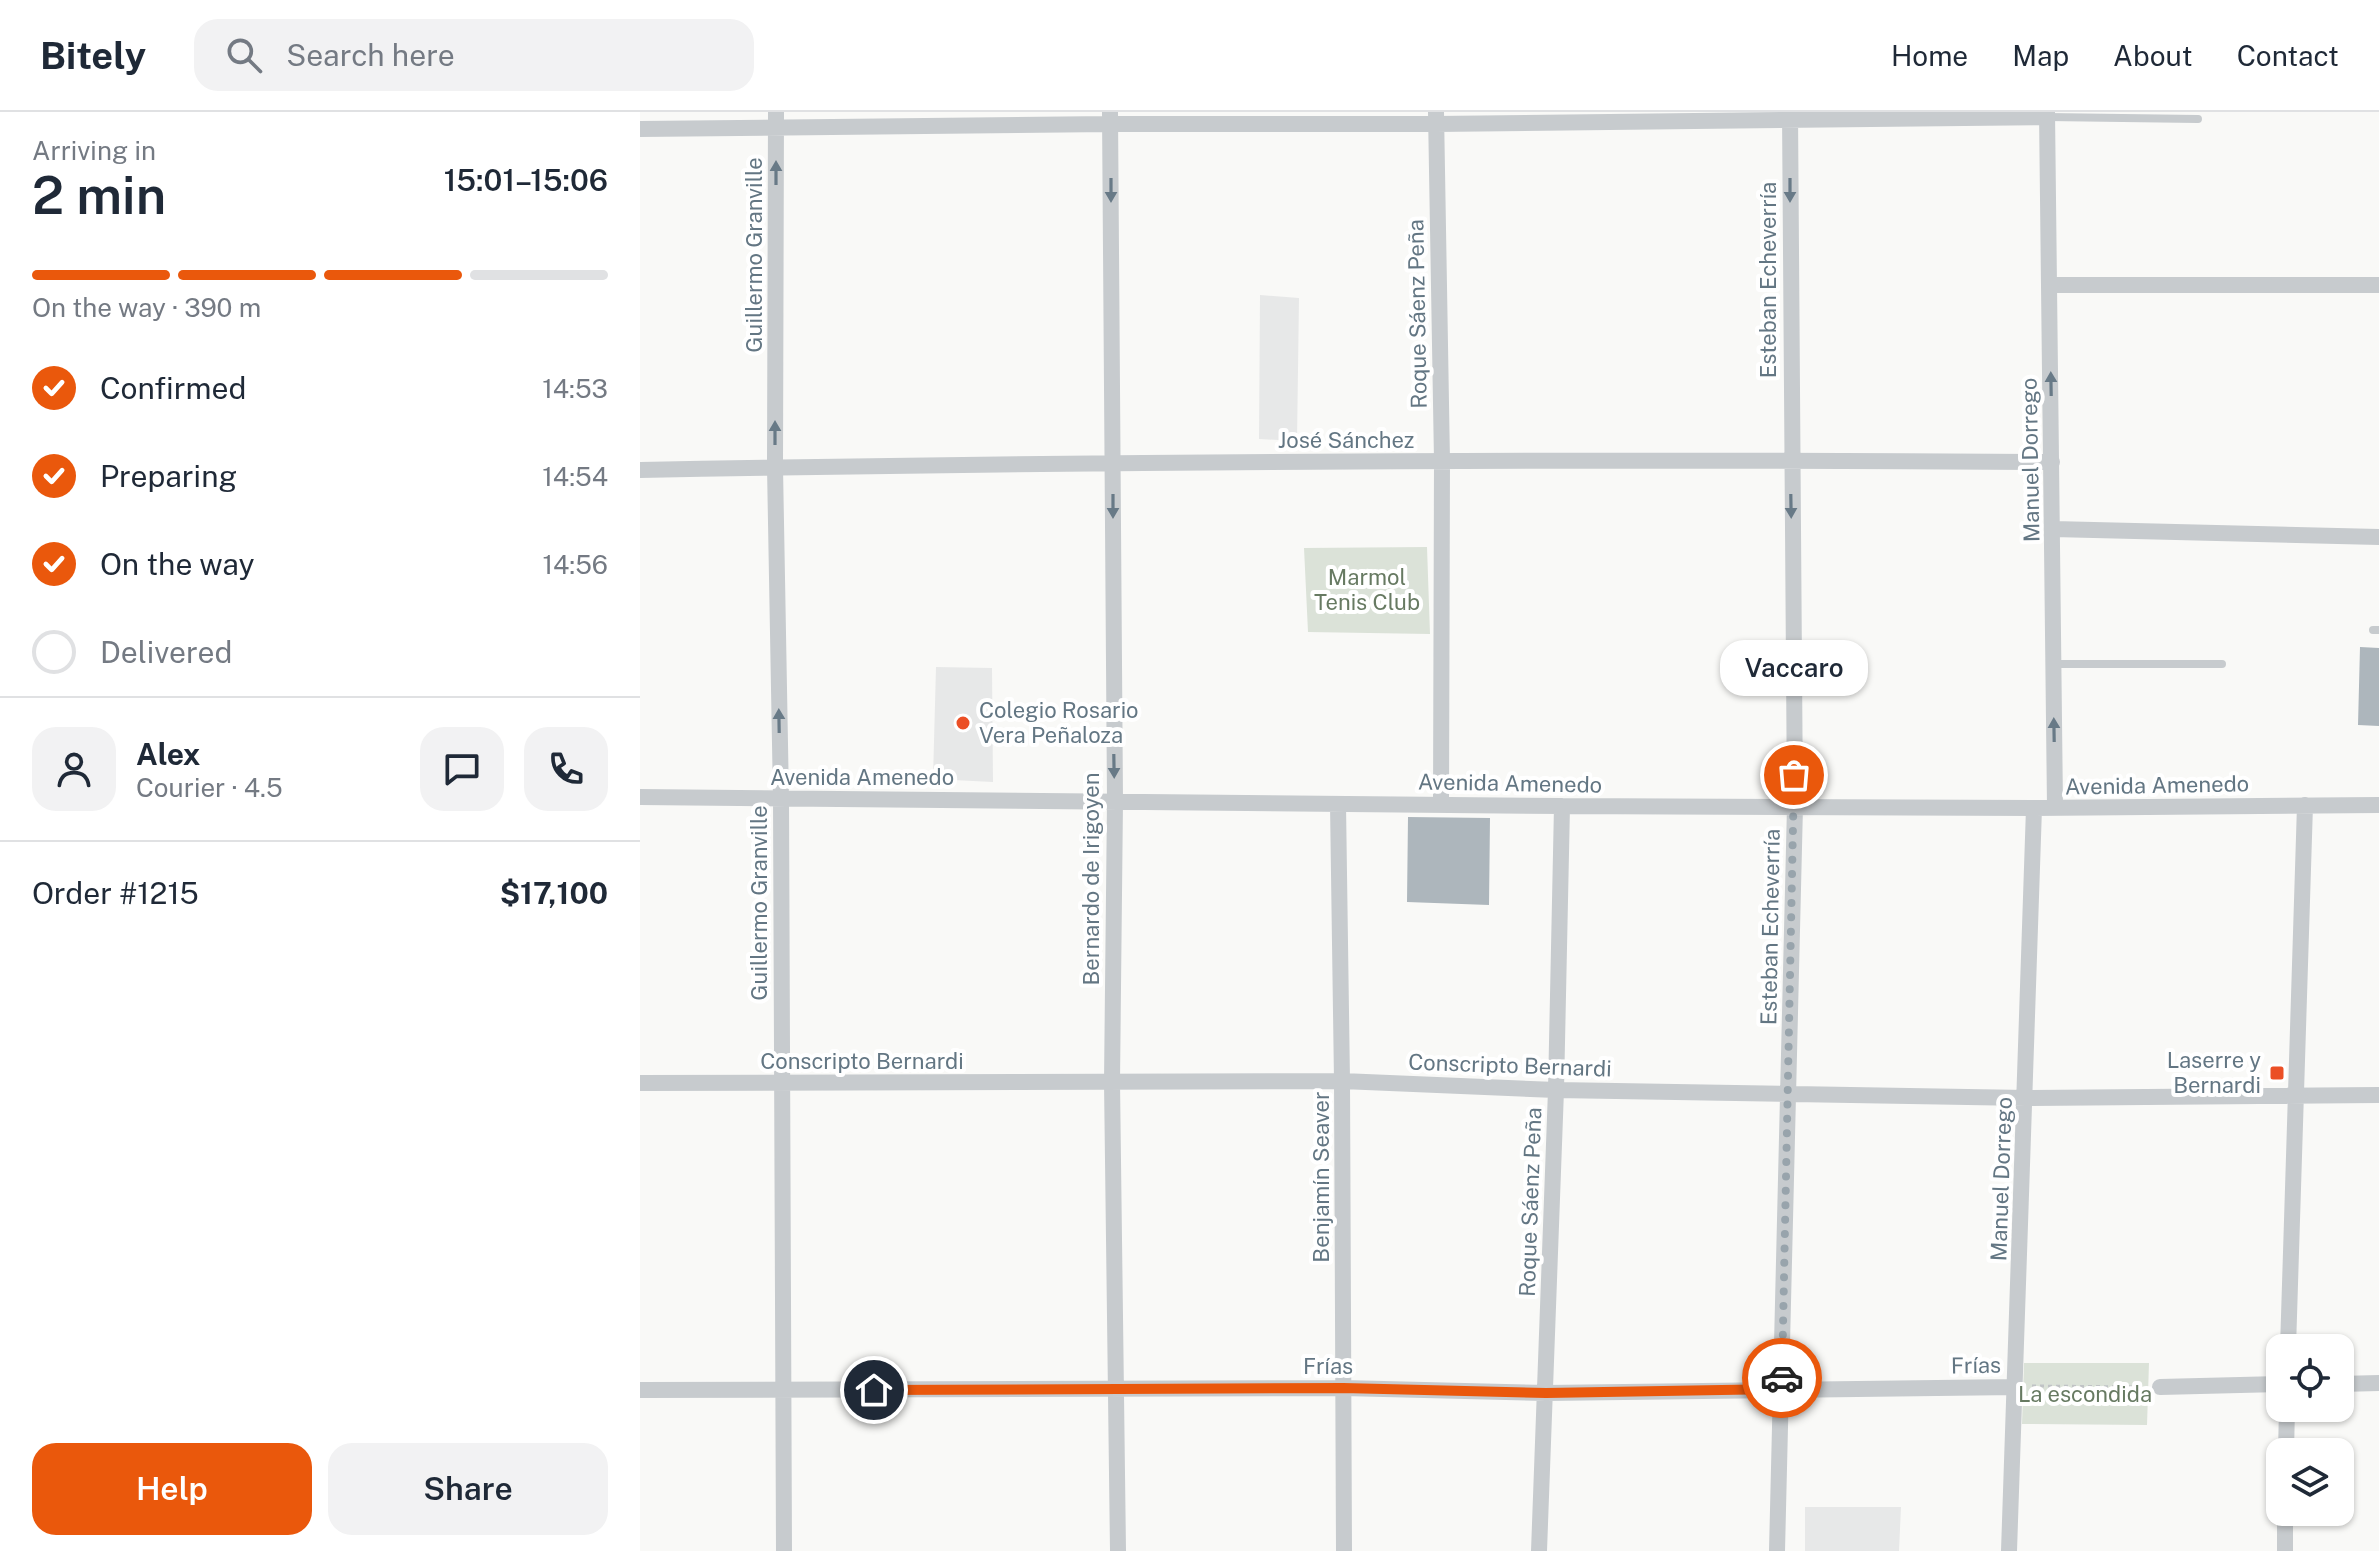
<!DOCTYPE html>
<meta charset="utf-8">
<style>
:root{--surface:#fff;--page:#f2f2f3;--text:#1f2937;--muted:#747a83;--line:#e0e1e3;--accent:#ea580c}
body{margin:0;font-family:"Public Sans",sans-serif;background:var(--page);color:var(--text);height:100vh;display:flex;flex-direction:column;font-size:30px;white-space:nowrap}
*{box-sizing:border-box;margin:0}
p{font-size:26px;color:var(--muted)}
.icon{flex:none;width:44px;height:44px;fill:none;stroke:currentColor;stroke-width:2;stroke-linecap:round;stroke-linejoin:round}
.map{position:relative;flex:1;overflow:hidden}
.side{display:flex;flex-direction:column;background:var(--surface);width:640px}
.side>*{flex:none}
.buttons{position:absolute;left:1626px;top:1222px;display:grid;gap:16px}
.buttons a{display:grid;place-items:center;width:88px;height:88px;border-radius:16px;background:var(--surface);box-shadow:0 2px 6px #0004;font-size:40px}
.pin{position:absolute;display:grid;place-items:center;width:68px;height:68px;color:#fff;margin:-34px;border:4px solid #fff;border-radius:50%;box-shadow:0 2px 8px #0007}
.courier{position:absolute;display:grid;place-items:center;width:80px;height:80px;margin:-40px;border:6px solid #ea580c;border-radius:50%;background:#fff;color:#222;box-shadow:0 2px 10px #0007}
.bubble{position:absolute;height:56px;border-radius:24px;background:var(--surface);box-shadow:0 2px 6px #0004;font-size:26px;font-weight:600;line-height:56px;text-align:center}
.overview em{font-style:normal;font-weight:600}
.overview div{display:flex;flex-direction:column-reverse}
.overview{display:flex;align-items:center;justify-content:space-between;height:136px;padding:0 32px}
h1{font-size:52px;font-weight:600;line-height:60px}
.bar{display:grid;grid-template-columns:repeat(4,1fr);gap:12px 8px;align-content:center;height:96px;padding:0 32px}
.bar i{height:10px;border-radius:6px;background:var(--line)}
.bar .current{background:var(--accent)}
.bar p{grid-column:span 4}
.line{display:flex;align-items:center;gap:20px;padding:0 32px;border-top:2px solid var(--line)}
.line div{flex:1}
.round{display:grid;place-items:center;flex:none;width:84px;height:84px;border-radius:24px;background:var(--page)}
ol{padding:0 32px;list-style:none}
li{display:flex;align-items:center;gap:24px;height:88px}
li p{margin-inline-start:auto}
li .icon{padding:8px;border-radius:50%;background:var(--accent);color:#fff;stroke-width:4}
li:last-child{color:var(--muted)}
li i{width:44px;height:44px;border:4px solid var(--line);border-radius:50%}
.button{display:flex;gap:16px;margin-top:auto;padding:16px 32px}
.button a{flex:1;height:92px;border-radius:24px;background:var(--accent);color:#fff;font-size:32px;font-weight:600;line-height:92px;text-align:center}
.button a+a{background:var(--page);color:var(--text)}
header{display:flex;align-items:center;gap:48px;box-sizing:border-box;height:112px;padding:0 40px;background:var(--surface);border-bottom:2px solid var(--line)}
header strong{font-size:38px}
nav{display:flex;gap:44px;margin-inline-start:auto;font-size:28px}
.search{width:560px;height:72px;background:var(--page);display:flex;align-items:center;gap:20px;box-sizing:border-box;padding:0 28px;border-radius:24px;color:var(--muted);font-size:30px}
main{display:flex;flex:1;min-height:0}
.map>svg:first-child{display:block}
.built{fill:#e7e8e8}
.green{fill:#dbe2d8}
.building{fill:#adb6bc}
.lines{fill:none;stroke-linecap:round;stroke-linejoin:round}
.path{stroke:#c0c3c5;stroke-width:3;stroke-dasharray:4 4;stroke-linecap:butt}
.lane{stroke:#c7cbce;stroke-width:8}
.street{stroke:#c7cbce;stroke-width:16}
.oneway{fill:#687a87}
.done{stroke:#98a4ac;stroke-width:8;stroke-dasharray:0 14.4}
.route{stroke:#ea580c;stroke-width:10}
.poi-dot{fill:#eb4f25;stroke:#fff;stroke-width:3}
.labels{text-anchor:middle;stroke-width:8;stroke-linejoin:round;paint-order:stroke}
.street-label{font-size:22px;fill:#637683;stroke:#fff}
.park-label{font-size:22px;fill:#677a62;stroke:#fff}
.poi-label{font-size:22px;fill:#637683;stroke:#fff;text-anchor:start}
</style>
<header>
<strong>Bitely</strong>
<div class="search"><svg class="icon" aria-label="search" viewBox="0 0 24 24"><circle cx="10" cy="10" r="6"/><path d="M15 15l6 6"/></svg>Search here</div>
<nav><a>Home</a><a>Map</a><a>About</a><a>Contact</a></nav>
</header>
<main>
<section class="side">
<div class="overview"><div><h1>2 min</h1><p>Arriving in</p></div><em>15:01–15:06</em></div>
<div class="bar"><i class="current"></i><i class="current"></i><i class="current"></i><i></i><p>On the way · 390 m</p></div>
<ol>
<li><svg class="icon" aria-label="check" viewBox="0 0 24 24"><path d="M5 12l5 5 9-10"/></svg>Confirmed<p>14:53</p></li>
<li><svg class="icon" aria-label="check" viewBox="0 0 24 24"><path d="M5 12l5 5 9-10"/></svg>Preparing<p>14:54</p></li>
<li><svg class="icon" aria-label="check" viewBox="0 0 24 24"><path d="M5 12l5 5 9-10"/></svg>On the way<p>14:56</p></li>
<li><i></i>Delivered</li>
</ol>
<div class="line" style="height:144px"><a class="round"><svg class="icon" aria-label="person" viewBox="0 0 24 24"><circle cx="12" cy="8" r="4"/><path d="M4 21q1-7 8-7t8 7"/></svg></a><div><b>Alex</b><p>Courier · 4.5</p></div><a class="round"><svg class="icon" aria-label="chat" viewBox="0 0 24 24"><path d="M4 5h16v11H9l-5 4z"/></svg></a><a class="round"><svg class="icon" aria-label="phone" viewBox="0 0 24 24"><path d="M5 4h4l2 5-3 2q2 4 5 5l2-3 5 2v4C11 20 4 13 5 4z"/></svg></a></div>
<div class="line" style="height:104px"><div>Order #1215</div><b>$17,100</b></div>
<div class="button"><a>Help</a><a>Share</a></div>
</section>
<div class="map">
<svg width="1739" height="1439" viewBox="0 0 1739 1439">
<rect width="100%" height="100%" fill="#f9f9f7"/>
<!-- built -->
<path class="built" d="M620 183 659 186 657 329 619 327Z
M296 555 352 556 353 670 293 667Z
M1165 1395H1261L1259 1439H1165Z"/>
<!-- green -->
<path class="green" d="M787 435 790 522 668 520 664 436Z
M1384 1251H1509L1507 1313 1382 1312Z"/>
<!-- building -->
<path class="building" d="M1720 535 1739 536V614L1718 613Z
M768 705 850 706 849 793 767 790Z"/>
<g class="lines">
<!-- path -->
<path class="path" d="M1392 1274 1504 1275"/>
<!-- lane -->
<path class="lane" d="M1407 5 1558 7
M1733 518H1739
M1413 552H1582"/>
<!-- street -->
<path class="street" d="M136 0 135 355 141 687 144 1439
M470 0 475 689 472 970 478 1439
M796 0 802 349 801 692
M1407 0 1415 695
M0 17 470 12H796L1407 5
M1409 173H1739
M0 358C471 349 941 347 1412 350
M1413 417 1739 425
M0 685 922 694 1394 696 1739 693
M698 692 702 969 704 1439
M0 971 702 969 916 978 1386 986 1739 983
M1648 1236 1665 693
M1700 1272 1739 1271
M1520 1275 1640 1272
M0 1278 703 1276 906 1281 1376 1275
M1646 1340 1647 1296
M899 1439 916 978 922 694
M1137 1439 1155 694 1150 0
M1369 1439 1394 696
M1645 1439V1400"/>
</g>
<!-- one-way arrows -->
<defs><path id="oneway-solid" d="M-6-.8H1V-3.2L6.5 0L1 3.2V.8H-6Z" transform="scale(2)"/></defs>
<g class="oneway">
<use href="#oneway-solid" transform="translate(136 61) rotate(-90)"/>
<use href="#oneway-solid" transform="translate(471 78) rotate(90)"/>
<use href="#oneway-solid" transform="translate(1150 78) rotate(90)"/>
<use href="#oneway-solid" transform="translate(1411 272) rotate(-91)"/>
<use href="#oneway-solid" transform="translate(135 321) rotate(-90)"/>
<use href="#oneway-solid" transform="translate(473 394) rotate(90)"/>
<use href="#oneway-solid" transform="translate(1151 394) rotate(89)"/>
<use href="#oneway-solid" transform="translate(139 609) rotate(-91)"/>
<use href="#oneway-solid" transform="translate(1414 618) rotate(-91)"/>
<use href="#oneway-solid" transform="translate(474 654) rotate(89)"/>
</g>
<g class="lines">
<!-- done -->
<path class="done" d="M1142 1266 1154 663"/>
<!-- route -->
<path class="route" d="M234 1278 703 1276 906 1281 1141 1277 1142 1266"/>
</g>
<!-- markers -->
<g class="poi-dot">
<circle cx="323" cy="611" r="8"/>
<rect x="1629" y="953" width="16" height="16" rx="4"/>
</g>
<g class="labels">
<!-- street labels -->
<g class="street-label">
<text transform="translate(114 143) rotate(-90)" y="8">Guillermo Granville</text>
<text transform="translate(1128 168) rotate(-90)" y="8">Esteban Echeverría</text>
<text transform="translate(777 202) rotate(-91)" y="8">Roque Sáenz Peña</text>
<text x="706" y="336">José Sánchez</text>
<text transform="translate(1390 348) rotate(-91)" y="8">Manuel Dorrego</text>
<text x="222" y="673">Avenida Amenedo</text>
<text transform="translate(870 671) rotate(1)" y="8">Avenida Amenedo</text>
<text transform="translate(1517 673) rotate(-1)" y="8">Avenida Amenedo</text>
<text transform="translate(451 767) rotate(-90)" y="8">Bernardo de Irigoyen</text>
<text transform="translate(119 791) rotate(-90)" y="8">Guillermo Granville</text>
<text transform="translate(1130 815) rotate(-89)" y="8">Esteban Echeverría</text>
<text x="222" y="957">Conscripto Bernardi</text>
<text transform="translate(870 953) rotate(2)" y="8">Conscripto Bernardi</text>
<text transform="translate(681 1065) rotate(-90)" y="8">Benjamín Seaver</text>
<text transform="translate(1361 1067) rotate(-88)" y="8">Manuel Dorrego</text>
<text transform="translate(890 1090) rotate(-88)" y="8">Roque Sáenz Peña</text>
<text transform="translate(1336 1253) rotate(-1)" y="8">Frías</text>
<text x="688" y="1262">Frías</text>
</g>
<!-- park labels -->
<g class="park-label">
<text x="727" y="473">Marmol<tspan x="727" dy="25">Tenis Club</tspan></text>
<text x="1445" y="1290">La escondida</text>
</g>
<!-- poi labels -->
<g class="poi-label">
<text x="339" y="606">Colegio Rosario<tspan x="339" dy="25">Vera Peñaloza</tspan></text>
<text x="1621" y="956" text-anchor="end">Laserre y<tspan x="1621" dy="25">Bernardi</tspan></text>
</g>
</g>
</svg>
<div class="buttons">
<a><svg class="icon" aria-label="locate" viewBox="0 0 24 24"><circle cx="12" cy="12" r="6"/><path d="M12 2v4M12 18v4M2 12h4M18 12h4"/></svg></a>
<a><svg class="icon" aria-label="layers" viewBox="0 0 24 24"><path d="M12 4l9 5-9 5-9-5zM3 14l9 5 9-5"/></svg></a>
</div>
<div class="pin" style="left:1154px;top:663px;background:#ea580c"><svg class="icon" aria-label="bag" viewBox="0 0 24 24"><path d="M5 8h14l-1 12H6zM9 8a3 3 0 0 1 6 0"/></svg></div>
<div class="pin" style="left:234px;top:1278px;background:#1f2937"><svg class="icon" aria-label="home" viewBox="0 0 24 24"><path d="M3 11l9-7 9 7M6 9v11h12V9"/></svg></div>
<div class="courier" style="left:1142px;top:1266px"><svg class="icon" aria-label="car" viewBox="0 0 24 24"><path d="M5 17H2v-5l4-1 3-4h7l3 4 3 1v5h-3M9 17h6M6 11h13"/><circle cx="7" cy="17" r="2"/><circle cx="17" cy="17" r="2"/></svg></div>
<div class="bubble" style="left:1080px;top:528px;width:148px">Vaccaro</div>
</div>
</main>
